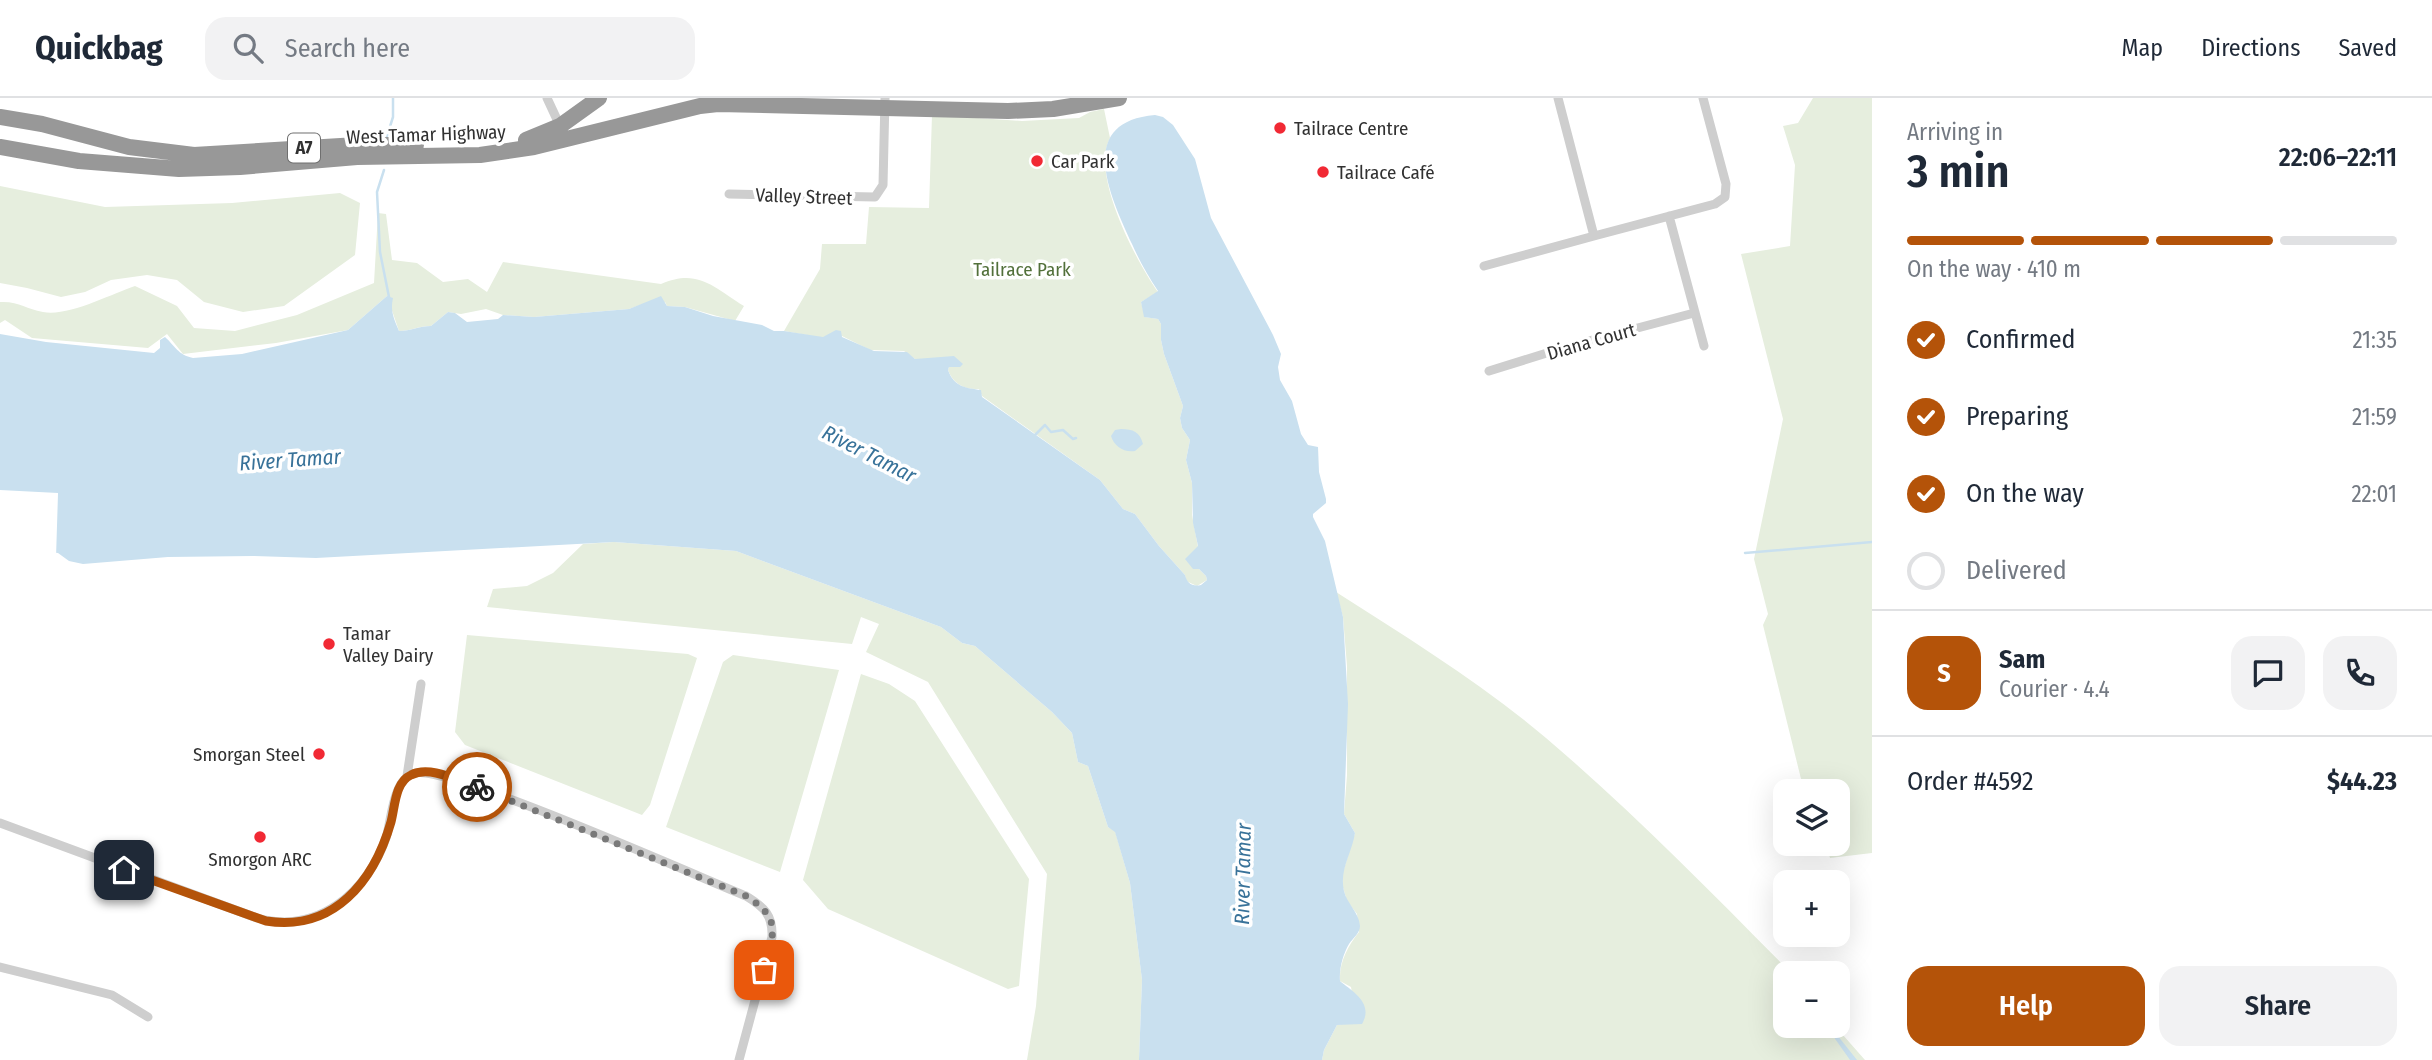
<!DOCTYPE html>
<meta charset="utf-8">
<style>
:root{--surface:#fff;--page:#f2f2f3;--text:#1f2937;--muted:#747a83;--line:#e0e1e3;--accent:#b45309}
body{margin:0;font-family:"Fira Sans Condensed",sans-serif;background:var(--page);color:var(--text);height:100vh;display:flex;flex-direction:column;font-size:26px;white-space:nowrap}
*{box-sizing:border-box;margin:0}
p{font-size:23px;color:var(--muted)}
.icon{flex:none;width:38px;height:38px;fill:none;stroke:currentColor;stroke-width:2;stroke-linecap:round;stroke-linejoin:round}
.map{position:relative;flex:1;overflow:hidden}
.drawer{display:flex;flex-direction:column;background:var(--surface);width:560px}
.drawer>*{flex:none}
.fabs{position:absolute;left:1773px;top:681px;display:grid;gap:14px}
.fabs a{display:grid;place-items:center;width:77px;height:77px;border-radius:14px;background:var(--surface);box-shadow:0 7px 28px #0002;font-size:35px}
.pin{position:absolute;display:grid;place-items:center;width:60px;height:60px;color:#fff;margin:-30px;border-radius:14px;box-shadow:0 4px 10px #0006}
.courier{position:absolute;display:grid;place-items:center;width:70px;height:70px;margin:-35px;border:5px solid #b45309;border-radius:50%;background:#fff;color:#222;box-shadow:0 2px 9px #0007}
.head em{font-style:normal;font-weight:600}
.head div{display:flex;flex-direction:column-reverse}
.head{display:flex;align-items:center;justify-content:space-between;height:119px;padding:0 35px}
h1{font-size:46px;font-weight:600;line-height:52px}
.bar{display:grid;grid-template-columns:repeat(4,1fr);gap:10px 7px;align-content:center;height:84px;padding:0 35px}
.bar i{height:9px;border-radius:5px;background:var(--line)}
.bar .current{background:var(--accent)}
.bar p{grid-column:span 4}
.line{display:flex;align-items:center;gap:18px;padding:0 35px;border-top:2px solid var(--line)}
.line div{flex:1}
.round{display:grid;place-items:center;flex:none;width:74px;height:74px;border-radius:21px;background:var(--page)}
ol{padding:0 35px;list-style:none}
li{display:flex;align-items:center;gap:21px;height:77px}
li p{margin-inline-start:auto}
li .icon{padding:7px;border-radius:50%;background:var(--accent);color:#fff;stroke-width:4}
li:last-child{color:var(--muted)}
li i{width:38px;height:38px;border:4px solid var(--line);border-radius:50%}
.primary-button{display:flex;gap:14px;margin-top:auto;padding:14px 35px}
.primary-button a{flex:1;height:80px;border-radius:21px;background:var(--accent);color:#fff;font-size:28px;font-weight:600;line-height:80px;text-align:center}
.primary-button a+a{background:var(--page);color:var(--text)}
header{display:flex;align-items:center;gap:42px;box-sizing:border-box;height:98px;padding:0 35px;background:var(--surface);border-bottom:2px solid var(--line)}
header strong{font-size:33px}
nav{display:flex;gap:38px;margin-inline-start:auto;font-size:24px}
.search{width:490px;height:63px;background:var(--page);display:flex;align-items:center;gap:18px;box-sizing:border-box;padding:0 24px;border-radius:21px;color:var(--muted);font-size:26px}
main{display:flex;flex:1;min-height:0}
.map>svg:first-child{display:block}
.green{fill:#e6eede}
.water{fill:#c9e0ef}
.pier{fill:#fff}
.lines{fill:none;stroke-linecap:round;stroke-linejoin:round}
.stream{stroke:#c9e0ef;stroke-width:2.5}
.street{stroke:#cecece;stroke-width:9}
.highway{stroke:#989898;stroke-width:16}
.done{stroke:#797979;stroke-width:7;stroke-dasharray:0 12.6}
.route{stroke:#b45309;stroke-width:9}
.poi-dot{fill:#f12934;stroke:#fff;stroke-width:2.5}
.labels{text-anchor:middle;stroke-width:7;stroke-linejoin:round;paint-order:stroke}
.shield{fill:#fff;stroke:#6f6f6f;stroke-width:2}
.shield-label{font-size:18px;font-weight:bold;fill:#313131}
.poi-label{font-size:19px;fill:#313131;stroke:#fff;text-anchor:start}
.street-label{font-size:19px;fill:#313131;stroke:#fff}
.park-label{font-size:19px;fill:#52703a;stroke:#fff}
.water-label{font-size:21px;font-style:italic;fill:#387299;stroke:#fff}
</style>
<header>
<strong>Quickbag</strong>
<div class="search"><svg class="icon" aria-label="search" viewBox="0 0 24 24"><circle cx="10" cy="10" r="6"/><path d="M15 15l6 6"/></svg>Search here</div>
<nav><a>Map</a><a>Directions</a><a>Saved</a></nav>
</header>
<main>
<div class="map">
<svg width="1872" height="962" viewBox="0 0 1872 962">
<rect width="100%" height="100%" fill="#fff"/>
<!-- green -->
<path class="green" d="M1813 0H1872V755L1830 760 1826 746H1838V693H1804L1763 527 1768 516 1754 461 1783 321 1741 156 1790 148 1795 67 1783 28 1798 25Z
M1104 11 1110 40C1090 76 1136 163 1158 194L1141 204 1145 219 1158 221 1161 226V242L1164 256 1183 308 1180 320 1182 330 1190 342 1186 362 1192 385V417L1198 449 1194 453 1199 471 1206 478 1207 482 1197 488 1186 483 1185 477 1159 448 1135 416 1123 411 1100 382 982 298 979 291C965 292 953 286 948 272L949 269H960L928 261H915L904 253 870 252 842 238 824 240 784 233 820 171 822 146H866L869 109 929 110 932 17 1022 23 1079 20 1090 14Z
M0 88 105 109 232 105 340 95 360 105 355 157 284 208 243 214 204 204 177 182 147 177 111 182 85 194 61 199 27 190 0 185Z
M378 115 386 116 392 162 417 165 443 184 468 181 487 194 503 164 661 186C698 170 713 189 744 208L735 223 685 209 667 208 665 204 643 206 629 211 534 219 503 217 486 211 461 216 448 214 431 228C419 228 410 233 399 233L387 198 348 232 276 245 183 256 167 236 148 250 32 240 5 222 0 225V204C19 203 26 211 43 214 68 219 111 196 135 188L177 208 194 230 235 233 297 217 374 185Z
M614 444 736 453 941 529 962 545 975 548 1052 614 1072 635 1078 664 1088 668 1108 729 1115 733 1130 785 1142 882 1139 962H1027L1036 908 1047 776 928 584 866 554 879 526 861 519 852 546 487 509 493 491 527 488 553 475 583 446Z
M1336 494C1408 540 1481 585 1546 640 1632 713 1711 794 1791 875H1785V928H1835L1865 962H1322L1324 952 1337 927 1347 925 1357 926 1351 889 1340 883C1339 864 1348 848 1359 834L1357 816 1347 803 1342 786 1343 774 1355 735 1344 716 1347 677V568L1343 519Z
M467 537 688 556 697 560 650 707 642 717 465 647 455 634Z
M733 557 839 572 780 774 666 729 723 564Z
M861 576 889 586 915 603 1029 781 1019 888 1008 891 828 811 803 782Z"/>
<!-- water -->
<path class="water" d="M1155 17 1163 19 1173 27 1195 61 1211 120 1273 237 1281 256 1278 269 1280 282 1292 303 1301 336 1308 347 1318 349 1319 374 1326 401V405L1313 416V419L1325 443 1343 519 1348 606 1344 716 1355 735C1352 755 1339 772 1344 793 1347 806 1359 814 1360 828 1360 835 1353 840 1349 846 1343 856 1339 871 1340 883 1353 894 1374 905 1362 926L1337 927 1324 952 1322 962H1139L1142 882 1130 785 1115 734 1108 729 1088 668 1078 664 1072 635 1052 614 975 548 962 545 941 529 736 453 614 444 316 460 253 458 168 459 83 466 69 463 58 455 0 449V236L46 244 154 255 160 250V242L165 239C175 248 178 257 193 260L242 256 348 232 387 198 393 200C390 213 394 221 399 233 410 233 420 228 431 228L448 214 455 215 467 224 498 221 503 217 534 219 629 211 661 198 667 208 685 209 713 218 762 227 774 233H784L823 239 836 232 841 233 842 239 874 253 907 254 915 261 954 258 963 266 960 269H949L948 272C954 289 966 290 981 292L982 299 1100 382 1123 411 1135 416 1159 448 1185 477C1187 485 1192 489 1201 487L1207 482 1206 478 1199 471H1193L1185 461 1198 448 1193 425 1192 385 1186 362 1190 342 1182 330 1180 320 1183 308 1164 256 1161 242V226L1158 221 1144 219 1141 204 1158 193C1148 178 1139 162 1132 146 1111 100 1074 24 1155 17Z
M1121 331C1133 331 1140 334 1143 346L1135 353C1124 355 1114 348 1111 338L1115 332Z
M1826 928H1830L1857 962H1850Z"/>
<!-- pier -->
<path class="pier" d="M0 392 58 395 56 459 0 453Z"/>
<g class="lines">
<!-- stream -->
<path class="stream" d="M387 38 393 19V0
M384 72 377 94 380 154 389 199
M1035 337 1045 327 1051 334 1063 332 1073 341 1076 340
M1745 455 1872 444"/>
<!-- street -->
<path class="street" d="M547 0 560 28
M1558 0 1594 138 1715 106 1725 99 1726 86 1703 0
M729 96 875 99 883 87 885 0
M1669 118 1704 248
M1484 168 1594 138
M1489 273 1566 249 1694 215
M407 678 421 586
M0 725 257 820C318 837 366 795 386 740 392 721 392 681 415 675 445 666 699 779 746 798 764 809 773 817 772 839L739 962
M0 869 112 897 148 919"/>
<!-- highway -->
<path class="highway" d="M0 19 42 26 129 49 194 57 357 47H416
M526 42 560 28 599 0
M0 49 79 63 179 71 240 69 357 59 480 57 534 49 700 8 718 6 1008 13 1053 11 1119 0"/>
</g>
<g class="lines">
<!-- done -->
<path class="done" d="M477 689 746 798C782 821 774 834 764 872"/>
<!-- route -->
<path class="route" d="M124 772 266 823C334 834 374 783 391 724 395 709 395 684 411 677 430 667 458 683 477 689"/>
</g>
<!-- markers -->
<g class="poi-dot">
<circle cx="1280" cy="30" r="7"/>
<circle cx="1037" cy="63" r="7"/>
<circle cx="1323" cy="74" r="7"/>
<circle cx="329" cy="546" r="7"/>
<circle cx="319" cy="656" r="7"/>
<circle cx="260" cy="739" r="7"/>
</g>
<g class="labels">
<!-- shield labels -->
<rect class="shield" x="288" y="35.5" width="32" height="29" rx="5"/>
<g class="shield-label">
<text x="304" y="56">A7</text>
</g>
<!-- poi labels -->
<g class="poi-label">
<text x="1294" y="37">Tailrace Centre</text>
<text x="1051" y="70">Car Park</text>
<text x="1337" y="81">Tailrace Café</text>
<text x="343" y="542">Tamar<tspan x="343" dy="22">Valley Dairy</tspan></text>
<text x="305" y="663" text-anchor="end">Smorgan Steel</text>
<text x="260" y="768" text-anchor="middle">Smorgon ARC</text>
</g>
<!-- street labels -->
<g class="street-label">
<text transform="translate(426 36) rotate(-2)" y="7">West Tamar Highway</text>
<text transform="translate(804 98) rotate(2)" y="7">Valley Street</text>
<text transform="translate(1591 243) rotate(-16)" y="7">Diana Court</text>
</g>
<!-- park labels -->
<g class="park-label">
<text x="1022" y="178">Tailrace Park</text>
</g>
<!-- water labels -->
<g class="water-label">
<text transform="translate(869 356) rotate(27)" y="7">River Tamar</text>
<text transform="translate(290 362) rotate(-4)" y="7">River Tamar</text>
<text transform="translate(1243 776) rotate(-89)" y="7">River Tamar</text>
</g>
</g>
</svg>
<div class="fabs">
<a><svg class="icon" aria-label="layers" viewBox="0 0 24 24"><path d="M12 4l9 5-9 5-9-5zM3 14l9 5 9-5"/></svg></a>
<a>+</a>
<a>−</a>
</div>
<div class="pin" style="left:764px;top:872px;background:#ea580c"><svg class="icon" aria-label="bag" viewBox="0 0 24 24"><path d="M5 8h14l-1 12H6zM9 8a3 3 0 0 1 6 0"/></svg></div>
<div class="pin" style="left:124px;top:772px;background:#1f2937"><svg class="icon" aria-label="home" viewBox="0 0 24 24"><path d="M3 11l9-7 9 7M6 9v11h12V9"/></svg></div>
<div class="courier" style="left:477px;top:689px"><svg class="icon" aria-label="bike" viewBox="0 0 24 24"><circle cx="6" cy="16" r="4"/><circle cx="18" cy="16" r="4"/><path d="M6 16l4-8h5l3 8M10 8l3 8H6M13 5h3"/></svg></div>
</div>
<section class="drawer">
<div class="head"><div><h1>3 min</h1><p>Arriving in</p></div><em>22:06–22:11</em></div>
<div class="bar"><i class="current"></i><i class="current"></i><i class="current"></i><i></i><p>On the way · 410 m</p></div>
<ol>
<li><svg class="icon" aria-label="check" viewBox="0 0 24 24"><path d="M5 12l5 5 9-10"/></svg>Confirmed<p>21:35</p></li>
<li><svg class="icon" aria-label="check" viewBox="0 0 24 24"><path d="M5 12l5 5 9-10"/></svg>Preparing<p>21:59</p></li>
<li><svg class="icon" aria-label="check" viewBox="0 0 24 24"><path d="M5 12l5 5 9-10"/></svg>On the way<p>22:01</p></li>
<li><i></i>Delivered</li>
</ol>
<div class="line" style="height:126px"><b class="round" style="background:var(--accent);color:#fff">S</b><div><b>Sam</b><p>Courier · 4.4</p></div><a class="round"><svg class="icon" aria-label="chat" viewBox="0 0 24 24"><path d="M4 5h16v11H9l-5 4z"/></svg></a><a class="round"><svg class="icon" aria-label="phone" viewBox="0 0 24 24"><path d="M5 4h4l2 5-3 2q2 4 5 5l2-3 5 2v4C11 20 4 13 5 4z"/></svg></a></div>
<div class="line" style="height:91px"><div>Order #4592</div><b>$44.23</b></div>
<div class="primary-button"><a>Help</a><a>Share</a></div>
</section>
</main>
